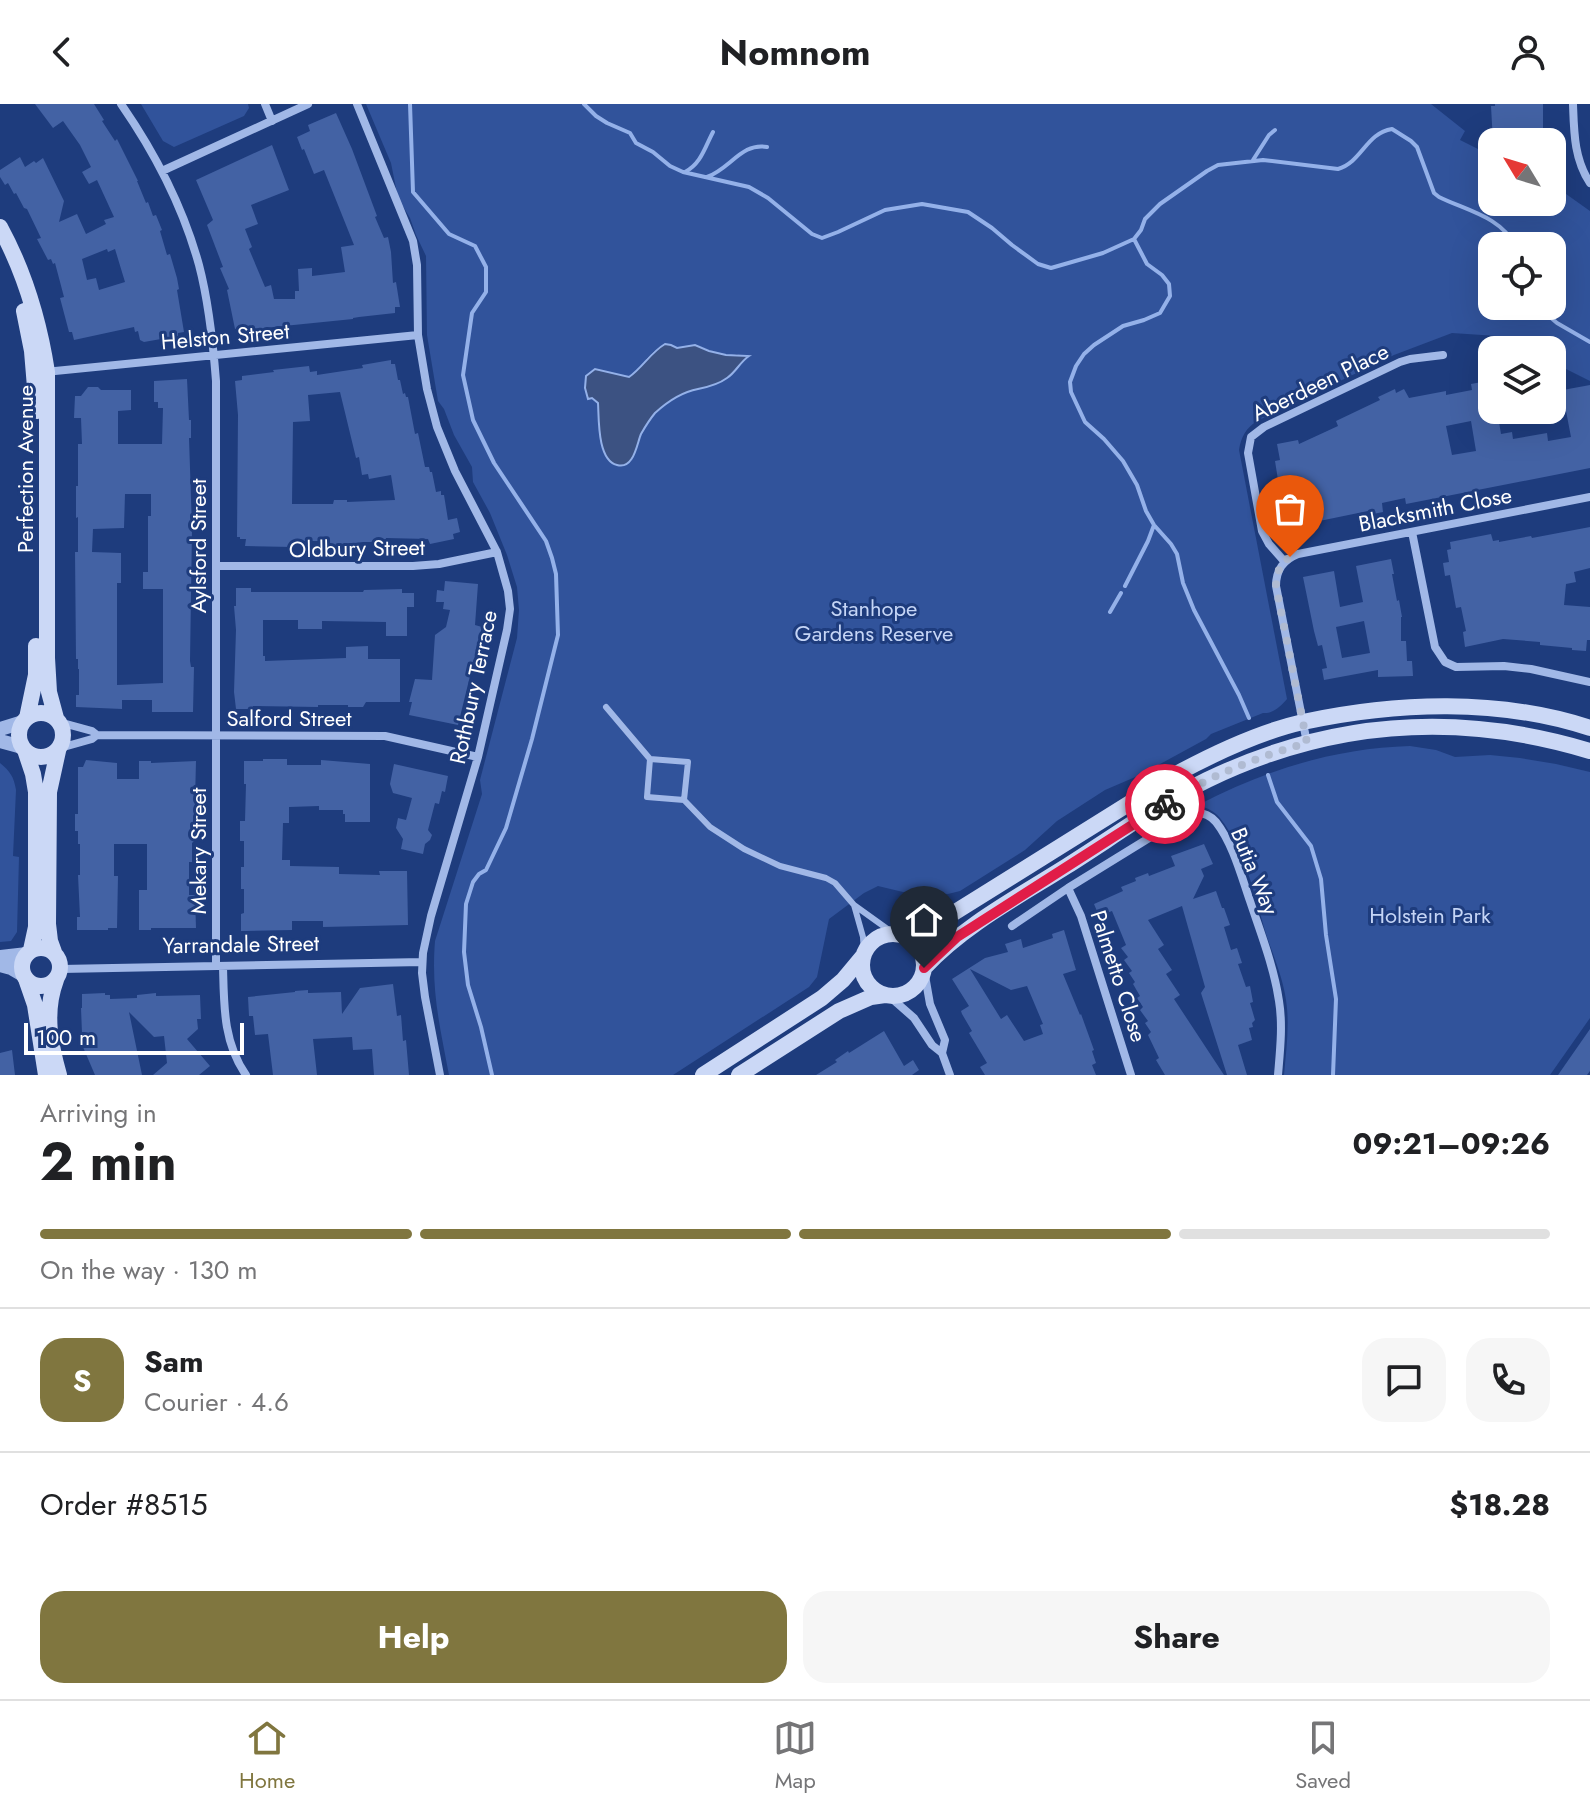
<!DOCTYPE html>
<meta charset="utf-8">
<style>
:root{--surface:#fff;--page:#f6f6f6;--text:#202124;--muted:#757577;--line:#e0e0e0;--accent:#80763f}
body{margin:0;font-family:Jost,sans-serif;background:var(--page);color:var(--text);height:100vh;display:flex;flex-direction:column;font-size:30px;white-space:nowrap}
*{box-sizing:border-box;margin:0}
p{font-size:26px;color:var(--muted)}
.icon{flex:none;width:44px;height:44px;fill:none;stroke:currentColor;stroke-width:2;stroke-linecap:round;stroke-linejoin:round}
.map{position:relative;height:971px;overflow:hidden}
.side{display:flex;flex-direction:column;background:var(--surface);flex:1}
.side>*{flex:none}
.needle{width:52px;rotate:308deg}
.buttons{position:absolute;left:1478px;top:24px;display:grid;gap:16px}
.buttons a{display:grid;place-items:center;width:88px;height:88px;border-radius:16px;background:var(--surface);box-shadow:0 8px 32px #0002;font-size:40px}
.scale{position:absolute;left:24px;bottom:20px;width:220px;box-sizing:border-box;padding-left:8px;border:4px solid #fff;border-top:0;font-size:22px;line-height:28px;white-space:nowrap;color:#fff;-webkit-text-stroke:6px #1e3c7d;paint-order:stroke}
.pin{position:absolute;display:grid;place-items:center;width:68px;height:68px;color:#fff;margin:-82px -34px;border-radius:50% 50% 50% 0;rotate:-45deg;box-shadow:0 0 8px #0007}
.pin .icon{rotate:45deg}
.courier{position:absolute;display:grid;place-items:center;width:80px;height:80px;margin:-40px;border:6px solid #e11d48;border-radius:50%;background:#fff;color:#222;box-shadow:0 2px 10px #0007}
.headline em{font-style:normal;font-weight:700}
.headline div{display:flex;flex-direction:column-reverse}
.headline{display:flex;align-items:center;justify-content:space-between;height:136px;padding:0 40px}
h1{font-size:52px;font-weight:700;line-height:60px}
.bar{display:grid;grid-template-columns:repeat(4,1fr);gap:12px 8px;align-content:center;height:96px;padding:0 40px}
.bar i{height:10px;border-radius:6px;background:var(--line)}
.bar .current{background:var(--accent)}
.bar p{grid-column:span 4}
.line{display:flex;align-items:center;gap:20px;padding:0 40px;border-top:2px solid var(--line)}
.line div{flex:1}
.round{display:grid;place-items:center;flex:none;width:84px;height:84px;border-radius:24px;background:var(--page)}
.button{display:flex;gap:16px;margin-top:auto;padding:16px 40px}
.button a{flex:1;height:92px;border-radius:24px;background:var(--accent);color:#fff;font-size:32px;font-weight:700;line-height:92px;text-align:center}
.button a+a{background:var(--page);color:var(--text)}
header{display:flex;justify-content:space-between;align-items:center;height:104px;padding:0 40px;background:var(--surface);font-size:36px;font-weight:700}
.dock{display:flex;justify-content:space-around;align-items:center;height:112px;border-top:2px solid var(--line);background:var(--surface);font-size:22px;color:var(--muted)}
.dock a{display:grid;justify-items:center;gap:4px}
.dock .current{color:var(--accent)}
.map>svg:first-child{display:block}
.green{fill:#31539b;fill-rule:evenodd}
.water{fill:#3c5282;stroke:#94b1e9;stroke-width:2}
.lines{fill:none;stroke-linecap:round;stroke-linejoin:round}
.stream{stroke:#94b1e9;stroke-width:4}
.building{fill:#4362a4;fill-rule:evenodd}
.service{stroke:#a1b8e7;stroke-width:6}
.minor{stroke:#a1b8e7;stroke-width:8}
.tertiary{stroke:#a1b8e7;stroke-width:14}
.secondary{stroke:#cbd8f6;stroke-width:16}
.done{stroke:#b0bbd2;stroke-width:8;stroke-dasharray:0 14.4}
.route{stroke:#e11d48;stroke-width:10}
.labels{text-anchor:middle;stroke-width:6;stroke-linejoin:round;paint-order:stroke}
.street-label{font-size:22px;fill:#fff;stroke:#1e3c7d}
.park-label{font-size:22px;fill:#c5d5f6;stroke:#1e3c7d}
</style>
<header><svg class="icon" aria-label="back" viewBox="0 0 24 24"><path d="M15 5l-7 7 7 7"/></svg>Nomnom<svg class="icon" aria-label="person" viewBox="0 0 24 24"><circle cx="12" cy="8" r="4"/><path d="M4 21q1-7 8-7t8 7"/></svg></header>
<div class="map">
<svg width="1590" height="971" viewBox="0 0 1590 971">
<rect width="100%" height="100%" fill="#1e3c7d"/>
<!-- green -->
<path class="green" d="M141 0H248L249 4 244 12 174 43 163 37Z
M366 0H1431L1465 27 1460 36 1492 52V98H1552V80L1590 107V277L1552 258V246H1527L1497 232 1452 229 1394 251 1257 317C1246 324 1241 333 1239 346L1287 595C1281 602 1273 610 1263 609L1211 630 1206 635 1140 671 1105 686 1057 717 1025 746 960 787 948 790 903 788 878 782 864 789 829 815 817 873 809 883 673 971H449C440 923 431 887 435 837L482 690 480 676 517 534 519 506 517 483 507 451 490 409 473 378 472 363 454 331 444 305 438 297 427 231 426 152 416 131 410 114 398 94 391 59ZM1492 142H1552V202H1492ZM666 240 671 241 676 244C683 244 691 241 697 242 711 245 721 254 737 250L743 256 734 268 646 255 654 247Z
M1410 642 1436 646 1455 653 1490 651 1520 654 1556 660 1590 668V914L1550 971H1284C1286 949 1289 926 1287 904 1285 879 1275 856 1267 833 1255 794 1246 747 1220 714 1214 707 1208 704 1199 702L1200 700C1265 666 1336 644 1410 642Z
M0 659C10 667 14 673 16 686L13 752 19 753 17 828 11 837 0 838Z"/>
<!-- water -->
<path class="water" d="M665 240 671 241 677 244 695 241 709 247 726 251 749 252C740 258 736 268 727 274 719 280 708 283 698 285 682 288 667 298 655 309 650 315 645 323 641 330 637 339 634 366 617 361 597 356 599 314 598 299L592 294 588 295 585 284 586 272 595 265 629 273C643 263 650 249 665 240Z"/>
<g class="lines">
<!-- stream -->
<path class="stream" d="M410 0 413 88 449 130 475 142 486 163V188L472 209 463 271 473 316 494 359 546 437 552 454 556 470 558 531 532 635 506 724 486 766 479 770 473 778 466 800 464 848 468 881 481 923 492 971
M584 0 596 12 607 19 630 29 636 39 653 48 670 62 683 68 749 83 768 94 812 130 822 134 838 128 885 106 922 100 968 108 992 124 1012 141 1038 160 1051 164 1103 149 1134 135 1141 126 1145 115 1160 100 1207 67 1218 61 1263 56 1338 65C1362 58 1366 29 1392 25L1411 37 1417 43 1434 89 1439 93C1465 106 1502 113 1515 142
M1253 56 1269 31 1275 26
M685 68C701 60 705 43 713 28
M707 73C730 65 742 38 767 43
M1134 135 1147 160 1162 171 1169 180 1170 192 1160 209 1144 216 1123 222 1094 241 1084 250 1076 262 1070 278 1071 288 1085 318 1104 335 1123 357 1137 381 1146 407 1154 421 1171 440 1177 450 1183 479 1194 506 1239 591 1249 614
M1537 202 1557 219 1590 238
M1125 482 1148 437 1154 421
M1110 508 1121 489
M1268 671 1277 698 1311 742 1321 775 1326 831 1336 895 1333 971"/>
</g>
<!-- building -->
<path class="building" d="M35 0H94L104 16 102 17 115 37 117 35 138 77H137L146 99 148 98 153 112 156 111 162 126 160 127 167 151 170 150 177 174 179 185 177 186 184 228 178 229V232L144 238 140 236 138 227 135 228 134 223 74 236 72 228H69L60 194 64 193 55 159 53 160 51 155 48 156 37 135 41 134 27 105 24 104 16 89 14 90 8 79 5 81 0 73V66L20 53 25 63 34 57 36 59 43 54 64 97 59 118 77 110 86 130 106 120 104 116 114 113 97 76 89 80 82 68 91 63 80 41 63 17 53 24ZM107 145 108 148 115 145 125 178 99 186 96 174 87 176 82 155Z
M1495 0H1543V38H1493L1491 2H1495Z
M336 9 352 45 377 112 375 113 384 134 388 133 391 148 393 179 396 178 400 203H395V209L359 213 353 214V215L264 224V225L254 226V228L241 229 240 224 235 225 227 186 229 185 220 164 223 163 207 121 213 116 196 76 272 41 289 86 251 101 258 120 245 125 252 143 249 145 265 183 271 181 274 195H295V187H299L298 165 312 164V172L345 168 341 143 354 141 324 66 314 70 304 45 302 46 297 33 310 27 308 21Z
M391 256V260H395L398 276H400L403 290 405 289 406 293H408L415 330 418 329 425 363H429L430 368H432L436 388 441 387V391H444L448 416 457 414 460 428 453 430 454 435 430 440 428 435 386 434V438H363L355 439V441H321V437H293V443L245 442 246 435H240V433H237L238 311 235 277 242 276V272L274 268 273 266 309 262 310 268 317 267V271L363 264 362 261ZM340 288 356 354 359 353 362 371 368 370 369 375 391 371 395 396 347 398V396H334L333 400H292L293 318 310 317 308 291Z
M187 275 189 316H191V334H189L192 424 190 557 191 563H194L193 608H152V596H122V605L76 603V591H79V565H78V555H76L75 448H78V413L76 414V382H78V340H82L81 314H74L75 292H81L88 283H98L101 286H131V306L118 307V340H162L163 304H158V298H154V277ZM125 390H151V412H148V468H143V485H163V579L117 581V479H121V449L92 448 93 425 124 424Z
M1492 276V306H1497L1501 330 1512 328 1513 335 1547 329 1548 337 1571 333 1566 307 1552 310V288L1590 281V364L1406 400 1405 394 1382 399 1383 408 1368 411V407L1300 421 1299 417 1285 420 1275 357 1280 356 1277 340 1298 336 1299 340 1338 322 1336 317 1380 296 1378 293 1395 285 1396 289 1404 285 1409 294 1446 287V291L1472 286 1471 280ZM1471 317 1476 347 1452 351 1446 322Z
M1590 423V464L1574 468 1576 478 1566 480 1564 501 1590 503V536H1587L1586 547 1572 546V544L1540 541V538L1503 535 1465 543 1463 528 1466 527 1461 503 1456 504 1450 471 1445 472 1443 459 1449 458 1447 446 1451 445 1450 438 1491 430 1493 437 1499 436V438L1531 432 1532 434Z
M1391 455 1394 470H1392L1397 497 1399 496 1402 513H1401V537H1406L1407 557H1412L1413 572 1378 573V566L1324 576 1322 565 1327 564 1322 541 1318 542 1314 527 1303 473 1334 467 1340 503 1363 498 1356 462ZM1364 517 1370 549 1342 554 1336 523Z
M445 477 478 480 475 521 482 523 458 621 409 611 412 598H409L415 575 432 576 435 531 446 523 450 506 443 505 444 498H436L437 486 444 487Z
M236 484H251V488H363L364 486 402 485V489H414V503H407V532H386V518L322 517V525H298V516H263V552H265V557L346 554V543L368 542V555H400V598H366L363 603H348V601H318V603L253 602V605H236L234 588 236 526 234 502H236Z
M263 655H287V661H321V656L370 660V718H345V710H343V706H319V702L289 703V719H283L282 756H290V762L339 763V770L380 771 379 767H407L408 821 323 823V817H292V826L241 827V810L244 809V785H241V763H244V737H240V717H245L246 680H244V657H263Z
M86 656 117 659V675H139V657H151V659L196 657 194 737 192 739V758H189V791H195L196 824H151V826H139V786H147V740H114V772H118L117 824H108V826H77V813H80L78 771H80V740H78V727H75V710H78V663H83Z
M394 660 448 672 445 688 442 687 439 700 435 699 428 726 432 731 430 736 425 740 423 750 401 745 403 735 396 724 398 714 406 716 412 694 393 689 390 680Z
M1204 740 1213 760 1201 765 1204 772 1193 795 1216 787 1222 804H1224L1230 821 1224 823 1231 846 1237 844 1242 859 1238 860 1246 883 1250 882 1253 898 1250 899 1255 916 1252 919 1253 923 1249 924 1252 936 1238 941 1247 971H1227L1201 889 1205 883 1182 802 1148 816 1164 841 1158 845 1172 866 1166 870 1180 891 1174 895 1224 971H1165L1156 956 1159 954 1148 931 1151 928 1145 919 1148 917 1140 906 1143 903 1137 894 1140 892 1133 880 1135 878 1129 869 1132 867 1124 856 1128 853 1121 844 1126 841 1112 807 1099 812 1094 800 1123 787 1121 783 1136 777 1135 774 1148 769 1149 772 1175 762 1171 752Z
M1064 826 1076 866 1063 870 1080 911 1081 910 1094 946 1092 947 1096 959 1092 961 1096 971H985L980 963 987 959 969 929 972 927 962 910 961 907 969 902 952 875 985 854 1008 848 1005 840 1021 835 1023 844 1053 834 1052 830ZM970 865 1011 886 1027 882 1043 920 1040 921 1043 930 1024 937 1007 911 1001 915Z
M393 880 397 912 401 911 403 937 406 936 409 971H374L372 945 353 946 352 933 313 935 317 971H273L268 930 255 931 253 912H249L248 893 295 888V887L308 886V889L341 888 342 910 360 884Z
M105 889V891H110V895L137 894V891L156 889V892L200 891 201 915H197L198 925 187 935 210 962 199 971H153L167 959 164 932 154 933 129 908 142 971H95L83 943 85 942 82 929 81 904H82V890Z
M1590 925V967L1587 971H1558Z
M884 927 904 962 913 956 919 966 912 971H816L837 958 835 956 848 947 849 949Z
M12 946 15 971H0V949Z"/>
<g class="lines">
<!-- service -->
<path class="service" d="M606 603 650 655 647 693 684 696 710 723 744 745 780 762 826 774 835 779 854 801 893 829
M650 655 688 658 684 696
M854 801 863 833 864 849"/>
<!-- minor -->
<path class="minor" d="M121 0C155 49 183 103 199 161 209 199 213 238 216 277V862
M265 0 272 17
M357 0 413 137 417 161 418 231 427 285 437 323 455 367 497 448 508 487 510 505 507 526 478 653 431 812 423 849 422 869 425 893 440 971
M1573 0C1574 28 1574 55 1590 79
M162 67 308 0
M45 268 418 231
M1412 428 1435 543 1445 558 1456 563 1504 562 1531 565 1590 578
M1284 457 1269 440 1262 427 1248 349 1251 333 1264 323 1400 258 1410 255 1443 251
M217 462H413L439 460 497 448
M59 618 92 627 97 631
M1307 639 1276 482C1276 466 1283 456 1298 450L1590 393
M60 644 92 635 97 631 385 632 478 653
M1068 784 1081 812 1131 971
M1012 822 1068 784 1188 710C1199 707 1208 709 1216 718 1233 740 1241 771 1250 797 1261 830 1274 863 1279 897 1283 921 1280 947 1278 971
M223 862C224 901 223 938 246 971
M61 865 422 858
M924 866 930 900 945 936 942 949 950 971
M889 892 914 914 932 941 942 949"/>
<!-- tertiary -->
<path class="tertiary" d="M0 625 23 618
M0 637 22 643
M0 853 27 850
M0 861 11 864 23 871"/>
<!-- secondary -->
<path class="secondary" d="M0 123C25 169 39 216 47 268V554L49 588 56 614
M24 207 32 247 37 307
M19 631a22 22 0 1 1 44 0a22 22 0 1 1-44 0Z
M27 614 36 571V542
M25 646 33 670 36 688V823L31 846
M862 861a31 31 0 1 1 62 0a31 31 0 1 1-62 0Z
M896 830 922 824 944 815 1178 669C1217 648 1259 628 1303 618 1396 598 1499 594 1590 624
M22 863a19 19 0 1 1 38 0a19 19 0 1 1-38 0Z
M54 848 50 837 48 820 49 688 58 647
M924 864C964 821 1018 793 1067 762 1113 733 1158 700 1207 676 1331 616 1458 607 1590 647
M26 875 35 901 46 971
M56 876C44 908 50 939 59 971
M703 971 822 894 843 876 863 852
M739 971 839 907 871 893 885 891"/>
</g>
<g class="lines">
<!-- done -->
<path class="done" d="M1165 700C1209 672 1257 653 1307 639L1276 482C1276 469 1280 460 1290 453"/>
<!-- route -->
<path class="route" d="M924 864 957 833 1165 700"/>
</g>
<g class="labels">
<!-- street labels -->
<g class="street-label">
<text transform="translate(225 232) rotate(-5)" y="8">Helston Street</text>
<text transform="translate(1320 278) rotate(-26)" y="8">Aberdeen Place</text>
<text transform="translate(25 365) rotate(-90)" y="8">Perfection Avenue</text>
<text transform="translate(1435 405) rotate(-11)" y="8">Blacksmith Close</text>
<text transform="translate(198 442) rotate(-90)" y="8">Aylsford Street</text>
<text transform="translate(357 444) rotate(-1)" y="8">Oldbury Street</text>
<text transform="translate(473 583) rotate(-78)" y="8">Rothbury Terrace</text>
<text x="289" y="622">Salford Street</text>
<text transform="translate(198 747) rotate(-90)" y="8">Mekary Street</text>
<text transform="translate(1255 767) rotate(68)" y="8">Butia Way</text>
<text transform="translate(241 840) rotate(-1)" y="8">Yarrandale Street</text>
<text transform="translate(1119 872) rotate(72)" y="8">Palmetto Close</text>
</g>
<!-- park labels -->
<g class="park-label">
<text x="874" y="512">Stanhope<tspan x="874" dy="25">Gardens Reserve</tspan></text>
<text x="1430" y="819">Holstein Park</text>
</g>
</g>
</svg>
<div class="buttons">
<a><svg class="needle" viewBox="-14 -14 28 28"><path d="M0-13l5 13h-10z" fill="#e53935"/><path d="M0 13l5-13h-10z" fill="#757577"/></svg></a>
<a><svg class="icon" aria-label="locate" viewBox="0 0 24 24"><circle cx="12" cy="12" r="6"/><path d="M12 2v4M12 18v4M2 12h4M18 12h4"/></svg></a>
<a><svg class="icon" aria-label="layers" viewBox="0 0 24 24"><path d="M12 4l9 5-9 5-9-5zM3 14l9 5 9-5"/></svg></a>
</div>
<div class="scale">100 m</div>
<div class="pin" style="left:1290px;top:453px;background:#ea580c"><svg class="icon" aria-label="bag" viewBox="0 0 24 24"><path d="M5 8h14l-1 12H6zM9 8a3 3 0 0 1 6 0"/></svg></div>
<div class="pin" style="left:924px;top:864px;background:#1f2937"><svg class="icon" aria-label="home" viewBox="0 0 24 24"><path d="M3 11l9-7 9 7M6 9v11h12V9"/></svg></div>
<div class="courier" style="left:1165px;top:700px"><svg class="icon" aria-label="bike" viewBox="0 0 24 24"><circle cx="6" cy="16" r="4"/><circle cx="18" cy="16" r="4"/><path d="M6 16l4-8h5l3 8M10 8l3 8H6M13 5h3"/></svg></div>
</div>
<section class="side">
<div class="headline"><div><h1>2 min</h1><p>Arriving in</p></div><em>09:21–09:26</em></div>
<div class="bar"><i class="current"></i><i class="current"></i><i class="current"></i><i></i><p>On the way · 130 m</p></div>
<div class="line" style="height:144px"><b class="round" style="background:var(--accent);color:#fff">S</b><div><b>Sam</b><p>Courier · 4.6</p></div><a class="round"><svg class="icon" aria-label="chat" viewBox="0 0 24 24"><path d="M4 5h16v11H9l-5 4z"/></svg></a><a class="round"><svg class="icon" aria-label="phone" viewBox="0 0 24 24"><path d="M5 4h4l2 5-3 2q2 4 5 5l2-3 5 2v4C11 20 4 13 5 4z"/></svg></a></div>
<div class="line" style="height:104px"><div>Order #8515</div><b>$18.28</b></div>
<div class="button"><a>Help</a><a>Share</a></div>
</section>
<nav class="dock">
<a class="current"><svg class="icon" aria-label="home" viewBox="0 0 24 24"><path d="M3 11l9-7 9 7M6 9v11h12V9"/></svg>Home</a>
<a><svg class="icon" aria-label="map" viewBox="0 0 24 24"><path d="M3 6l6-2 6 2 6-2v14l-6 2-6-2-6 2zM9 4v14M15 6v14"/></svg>Map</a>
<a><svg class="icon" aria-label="saved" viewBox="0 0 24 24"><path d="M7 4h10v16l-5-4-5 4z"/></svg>Saved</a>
</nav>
